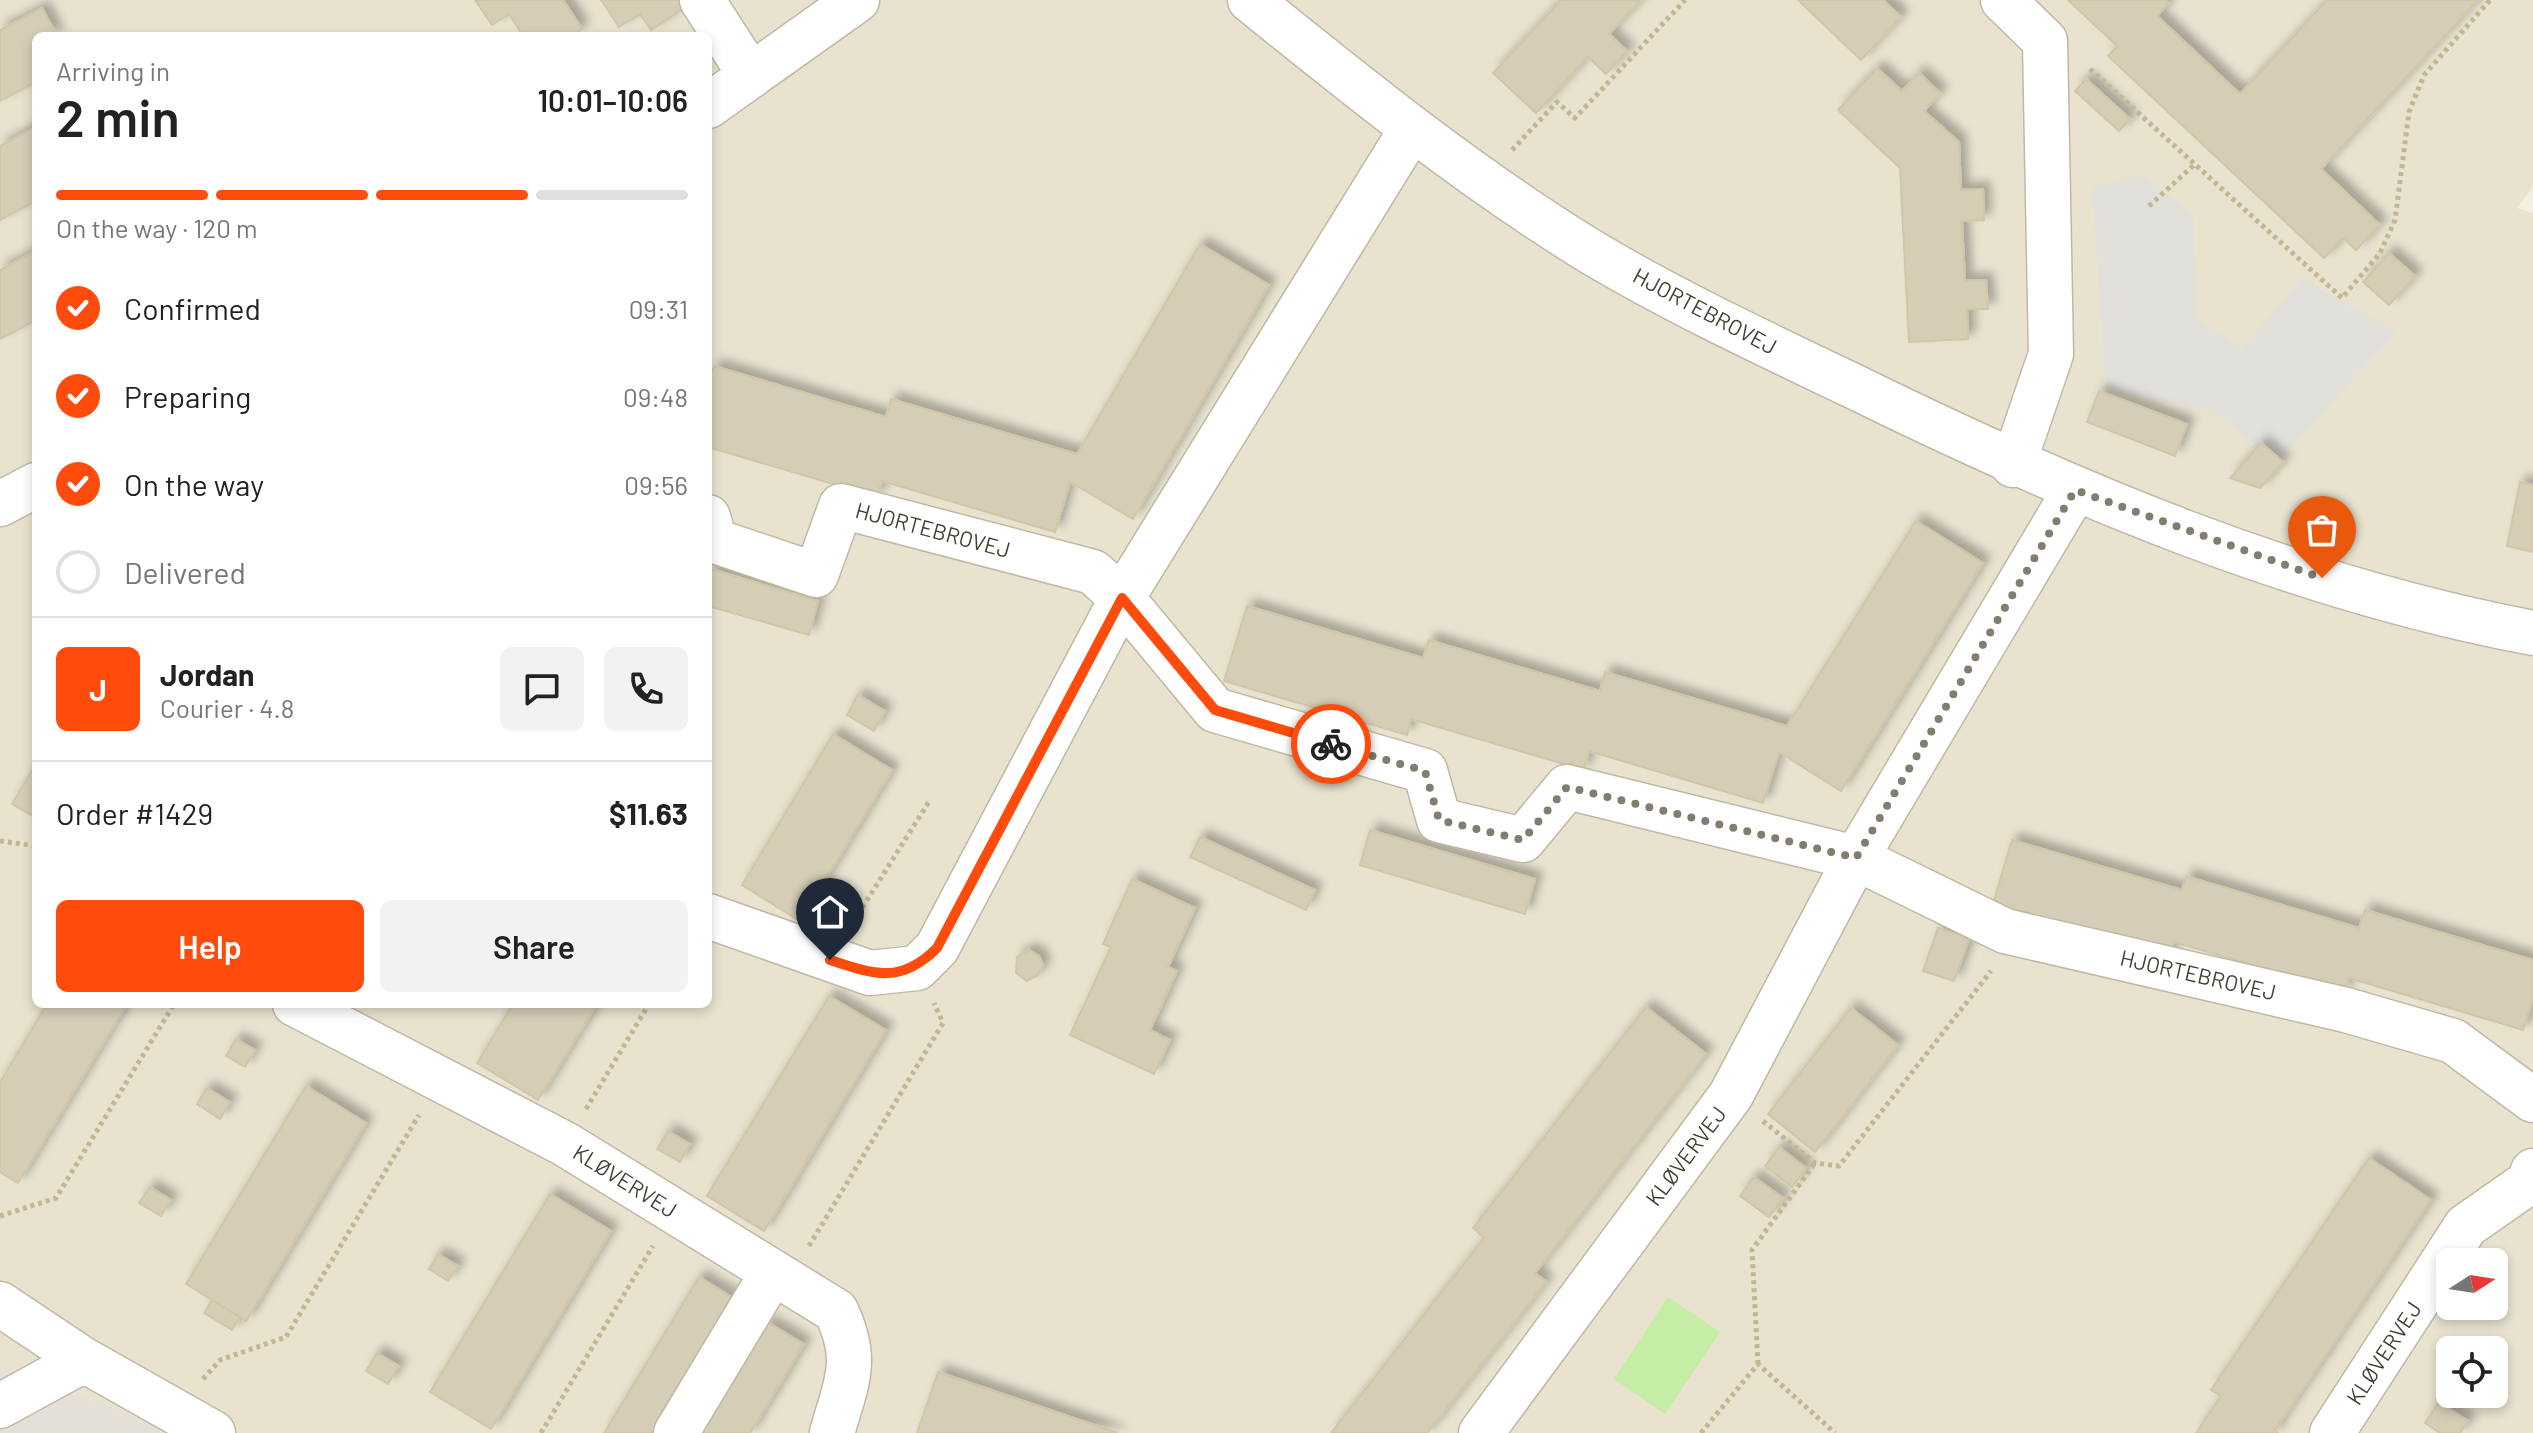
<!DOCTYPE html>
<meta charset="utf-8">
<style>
:root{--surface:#fff;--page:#f2f2f2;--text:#222;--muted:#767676;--line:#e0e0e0;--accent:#ff4b0c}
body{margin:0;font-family:Barlow,sans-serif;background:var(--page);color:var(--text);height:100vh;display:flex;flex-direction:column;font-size:30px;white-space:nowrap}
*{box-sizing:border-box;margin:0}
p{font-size:26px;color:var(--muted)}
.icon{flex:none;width:44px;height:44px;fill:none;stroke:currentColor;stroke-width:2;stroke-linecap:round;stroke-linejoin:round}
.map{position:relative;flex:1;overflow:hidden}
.drawer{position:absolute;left:32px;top:32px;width:680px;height:976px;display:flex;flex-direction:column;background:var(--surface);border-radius:12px;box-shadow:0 4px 12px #0003}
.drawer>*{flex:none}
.needle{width:52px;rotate:78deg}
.fabs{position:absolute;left:2436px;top:1248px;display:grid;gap:16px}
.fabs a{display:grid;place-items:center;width:72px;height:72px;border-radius:12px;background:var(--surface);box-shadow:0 4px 12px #0003;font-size:40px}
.pin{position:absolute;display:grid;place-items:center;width:68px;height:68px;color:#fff;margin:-82px -34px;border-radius:50% 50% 50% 0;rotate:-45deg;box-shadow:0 0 8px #0007}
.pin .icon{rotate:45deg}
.courier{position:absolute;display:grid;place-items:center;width:80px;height:80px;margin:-40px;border:6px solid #ff4b0c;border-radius:50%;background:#fff;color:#222;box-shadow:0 2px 10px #0007}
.head em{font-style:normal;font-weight:600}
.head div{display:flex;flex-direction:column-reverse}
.head{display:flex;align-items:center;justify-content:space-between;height:136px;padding:0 24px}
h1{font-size:52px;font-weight:600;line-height:60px}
.bar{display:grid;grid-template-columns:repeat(4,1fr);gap:12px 8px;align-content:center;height:96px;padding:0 24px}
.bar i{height:10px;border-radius:6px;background:var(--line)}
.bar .current{background:var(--accent)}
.bar p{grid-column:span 4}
.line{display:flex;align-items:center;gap:20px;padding:0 24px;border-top:2px solid var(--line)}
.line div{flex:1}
.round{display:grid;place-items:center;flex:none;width:84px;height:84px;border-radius:12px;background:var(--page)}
ol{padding:0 24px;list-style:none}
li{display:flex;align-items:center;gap:24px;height:88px}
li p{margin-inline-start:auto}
li .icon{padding:8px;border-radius:50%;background:var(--accent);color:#fff;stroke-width:4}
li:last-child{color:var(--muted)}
li i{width:44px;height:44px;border:4px solid var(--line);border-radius:50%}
.button{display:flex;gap:16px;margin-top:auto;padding:16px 24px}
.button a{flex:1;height:92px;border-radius:12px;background:var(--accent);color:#fff;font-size:32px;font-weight:600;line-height:92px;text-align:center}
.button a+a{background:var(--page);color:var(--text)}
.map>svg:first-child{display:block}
.residential{fill:#e8e2cf;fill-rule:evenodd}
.industrial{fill:#e4e0d7}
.green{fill:#c5eda5}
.parking{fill:#e2e0db}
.building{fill:#d5cdb6;stroke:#d1c6a8;stroke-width:2;filter:url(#shadow)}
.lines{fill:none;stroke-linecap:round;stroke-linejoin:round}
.minor-casing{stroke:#bfb9a4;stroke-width:47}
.path{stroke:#c3b793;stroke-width:5;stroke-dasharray:4 4;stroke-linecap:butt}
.minor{stroke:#fff;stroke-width:44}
.done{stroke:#827d6f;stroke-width:8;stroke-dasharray:0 14.4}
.route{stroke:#ff4b0c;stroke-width:10}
.labels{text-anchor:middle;stroke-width:7;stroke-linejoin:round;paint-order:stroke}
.street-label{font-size:22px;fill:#453f32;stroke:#fff}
</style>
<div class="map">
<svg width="2533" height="1433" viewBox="0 0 2533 1433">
<defs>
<filter id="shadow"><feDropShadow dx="7" dy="-7" stdDeviation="4" flood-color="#0004"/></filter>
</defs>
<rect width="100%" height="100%" fill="#f3f0e1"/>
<!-- residential -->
<path class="residential" d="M0 0H2533V187L2517 208 2533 213V1433H189L0 1369ZM36 36H708V1004H36ZM2450 1262H2494V1306H2450ZM2450 1350H2494V1394H2450Z"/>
<!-- industrial -->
<path class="industrial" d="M0 1369 189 1433H0Z"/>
<!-- green -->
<path class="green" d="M1668 1297 1720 1332 1665 1414 1614 1379Z"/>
<!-- parking -->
<path class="parking" d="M2146 177 2193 215 2197 319 2241 349 2302 279 2396 332 2277 462 2214 412 2106 388 2092 187Z"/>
<!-- building -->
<path class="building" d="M475 0H563L582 29 571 36H523L509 14 492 25Z
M601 0H679L684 8 651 30 640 14 619 27Z
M1561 0H1641L1609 34 1627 51 1606 74 1588 57 1536 113 1493 73Z
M1798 0H1883L1901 17 1861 60Z
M2068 0H2165L2168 3 2157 16 2240 94 2327 0H2478L2321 169 2380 225 2356 250 2343 238 2324 258 2108 56 2117 46Z
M42 8 57 36H36V82L0 101V30Z
M1877 68 1902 91 1919 73 1940 93 1924 111 1959 142 1961 190 1983 189 1984 220 1962 221 1965 281 1986 280 1988 309H1967L1968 339 1909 342 1900 168 1838 110Z
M2086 79 2130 119 2119 131 2075 91Z
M36 127V201L0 220V146Z
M1200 244 1269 285 1133 519 1070 482 1055 532 882 481 877 497 708 447V383L714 366 886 417 891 399 1077 454Z
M36 251V320L0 339V270Z
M2389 253 2415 276 2389 305 2363 282Z
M2099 391 2187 424 2175 456 2087 422Z
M2261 443 2283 462 2260 488 2230 478Z
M2520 482 2533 485V552L2507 546Z
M1916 521 1983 563 1841 791 1779 752 1763 803 1589 751 1584 770 1411 719 1407 735 1224 681 1247 606 1423 658 1429 640 1600 691 1605 672 1787 726Z
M708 568 818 601 809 635 708 606Z
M858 695 885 711 874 731 847 715Z
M833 734 892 770 800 921 742 885Z
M36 764V818L12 804Z
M1370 830 1535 879 1525 914 1360 865Z
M1200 837 1315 890 1306 910 1190 857Z
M2012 840 2182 890 2186 876 2359 928 2365 910 2533 960V998L2523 1030 2349 978 2345 992 2174 942 2169 957 1993 904Z
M1132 879 1195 908 1168 967 1177 971 1150 1030 1170 1040 1154 1074 1070 1035 1111 947 1103 944Z
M1938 928 1969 939 1954 981 1923 971Z
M1029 950 1039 956 1043 965 1038 975 1027 981 1016 973 1017 957Z
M829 996 886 1030 764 1231 707 1196Z
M47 1004H127L18 1183 0 1172V1082Z
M513 1004H597L538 1100 477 1063Z
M1646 1007 1706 1054 1535 1273 1546 1282 1427 1433H1331L1484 1238 1473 1228Z
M1851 1008 1898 1045 1815 1152 1768 1114Z
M236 1039 255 1050 245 1067 226 1056Z
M306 1086 366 1123 246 1321 186 1284Z
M207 1088 230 1102 220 1119 197 1104Z
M668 1131 690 1144 680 1162 657 1149Z
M1779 1147 1806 1168 1792 1187 1765 1166Z
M2369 1158 2431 1200 2275 1430 2278 1433H2196L2221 1396 2211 1390Z
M1754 1177 1783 1198 1769 1217 1740 1196Z
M150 1187 171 1200 161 1216 139 1203Z
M550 1194 611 1231 491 1429 430 1392Z
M438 1254 458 1266 448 1281 429 1269Z
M699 1277 735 1299 654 1433H604Z
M212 1300 240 1317 232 1330 204 1313Z
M767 1322 804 1344 750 1433H700Z
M377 1353 399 1366 388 1384 366 1371Z
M938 1372 1118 1433H917Z
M2439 1402 2468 1421 2460 1433H2440L2425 1423Z"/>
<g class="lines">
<defs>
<path id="minor" d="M702 0 751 76
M1250 0C1359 88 1468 176 1588 250 1671 300 1765 344 1853 386 2069 492 2295 588 2533 633
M2003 0 2045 41 2051 354 2013 465
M708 106 857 0
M0 504 36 485
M708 517 715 541 816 575 841 506 1093 572 1122 598 1215 710 1425 771 1439 820 1523 840 1567 787 1856 858 2005 931 2346 1010 2453 1041 2533 1100
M708 916 870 973 917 968 937 948 1122 598 1411 130
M295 1004 565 1144 836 1311C860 1361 846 1383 832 1433
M0 1304 84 1360 213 1433
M0 1406 84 1360
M676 1433 773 1272
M1481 1433 1731 1095 1856 858 2075 490
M2332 1433 2466 1226 2529 1182 2533 1171"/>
</defs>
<!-- minor casing -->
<use href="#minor" class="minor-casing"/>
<!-- path -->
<path class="path" d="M2090 69 2342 298 2380 253 2395 220 2409 112 2424 75 2490 0
M1512 150 1557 102 1575 118 1685 0
M2149 206 2195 164
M0 841 36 846
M854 921 930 800
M586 1109 649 1004
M1763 1121 1815 1163 1839 1166 1991 971
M0 1216 56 1198 174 1004
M809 1246 943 1023 934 1003
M1758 1364 1752 1250 1815 1163
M203 1379 220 1360 286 1337 419 1115
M541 1433 653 1246
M1701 1433 1758 1364 1835 1433"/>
<!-- minor -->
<use href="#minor" class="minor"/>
</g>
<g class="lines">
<!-- done -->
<path class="done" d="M1331 744 1425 771 1439 820 1523 840 1567 787 1856 858 2075 490 2322 578"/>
<!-- route -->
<path class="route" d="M830 960C875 975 901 984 937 948L1122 598 1215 710 1331 744"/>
</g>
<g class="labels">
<!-- street labels -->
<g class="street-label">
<text transform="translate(1705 311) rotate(28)" y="8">HJORTEBROVEJ</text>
<text transform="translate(933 530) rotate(15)" y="8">HJORTEBROVEJ</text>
<text transform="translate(2198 975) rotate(13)" y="8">HJORTEBROVEJ</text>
<text transform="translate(1686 1156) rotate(-53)" y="8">KLØVERVEJ</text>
<text transform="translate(625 1181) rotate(32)" y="8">KLØVERVEJ</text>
<text transform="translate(2384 1353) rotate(-57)" y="8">KLØVERVEJ</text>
</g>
</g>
</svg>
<div class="fabs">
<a><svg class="needle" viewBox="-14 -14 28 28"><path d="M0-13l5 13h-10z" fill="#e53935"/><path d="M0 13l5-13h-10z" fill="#767676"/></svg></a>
<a><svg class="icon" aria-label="locate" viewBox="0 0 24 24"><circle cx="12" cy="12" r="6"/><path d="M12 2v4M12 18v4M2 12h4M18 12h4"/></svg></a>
</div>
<div class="pin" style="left:2322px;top:578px;background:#ea580c"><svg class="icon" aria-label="bag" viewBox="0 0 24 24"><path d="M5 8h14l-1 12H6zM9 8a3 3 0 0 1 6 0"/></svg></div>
<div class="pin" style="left:830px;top:960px;background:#1f2937"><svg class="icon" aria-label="home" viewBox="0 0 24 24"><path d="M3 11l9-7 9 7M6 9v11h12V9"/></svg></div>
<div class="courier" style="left:1331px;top:744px"><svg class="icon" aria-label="bike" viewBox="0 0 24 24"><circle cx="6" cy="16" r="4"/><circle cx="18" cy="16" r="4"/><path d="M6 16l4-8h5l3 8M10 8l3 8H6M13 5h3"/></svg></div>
<section class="drawer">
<div class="head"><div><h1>2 min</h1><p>Arriving in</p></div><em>10:01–10:06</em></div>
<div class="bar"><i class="current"></i><i class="current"></i><i class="current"></i><i></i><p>On the way · 120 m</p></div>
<ol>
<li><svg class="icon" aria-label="check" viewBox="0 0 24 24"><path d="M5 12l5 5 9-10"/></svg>Confirmed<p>09:31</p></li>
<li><svg class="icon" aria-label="check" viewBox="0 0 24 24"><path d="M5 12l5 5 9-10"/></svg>Preparing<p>09:48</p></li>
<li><svg class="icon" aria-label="check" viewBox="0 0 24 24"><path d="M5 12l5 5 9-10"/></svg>On the way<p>09:56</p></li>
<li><i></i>Delivered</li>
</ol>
<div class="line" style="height:144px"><b class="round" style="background:var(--accent);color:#fff">J</b><div><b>Jordan</b><p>Courier · 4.8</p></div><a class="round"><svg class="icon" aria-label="chat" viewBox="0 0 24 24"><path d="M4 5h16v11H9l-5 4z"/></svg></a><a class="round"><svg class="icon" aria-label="phone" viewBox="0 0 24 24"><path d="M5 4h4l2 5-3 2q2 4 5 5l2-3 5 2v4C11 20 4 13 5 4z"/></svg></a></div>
<div class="line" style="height:104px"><div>Order #1429</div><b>$11.63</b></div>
<div class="button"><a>Help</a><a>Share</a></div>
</section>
</div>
